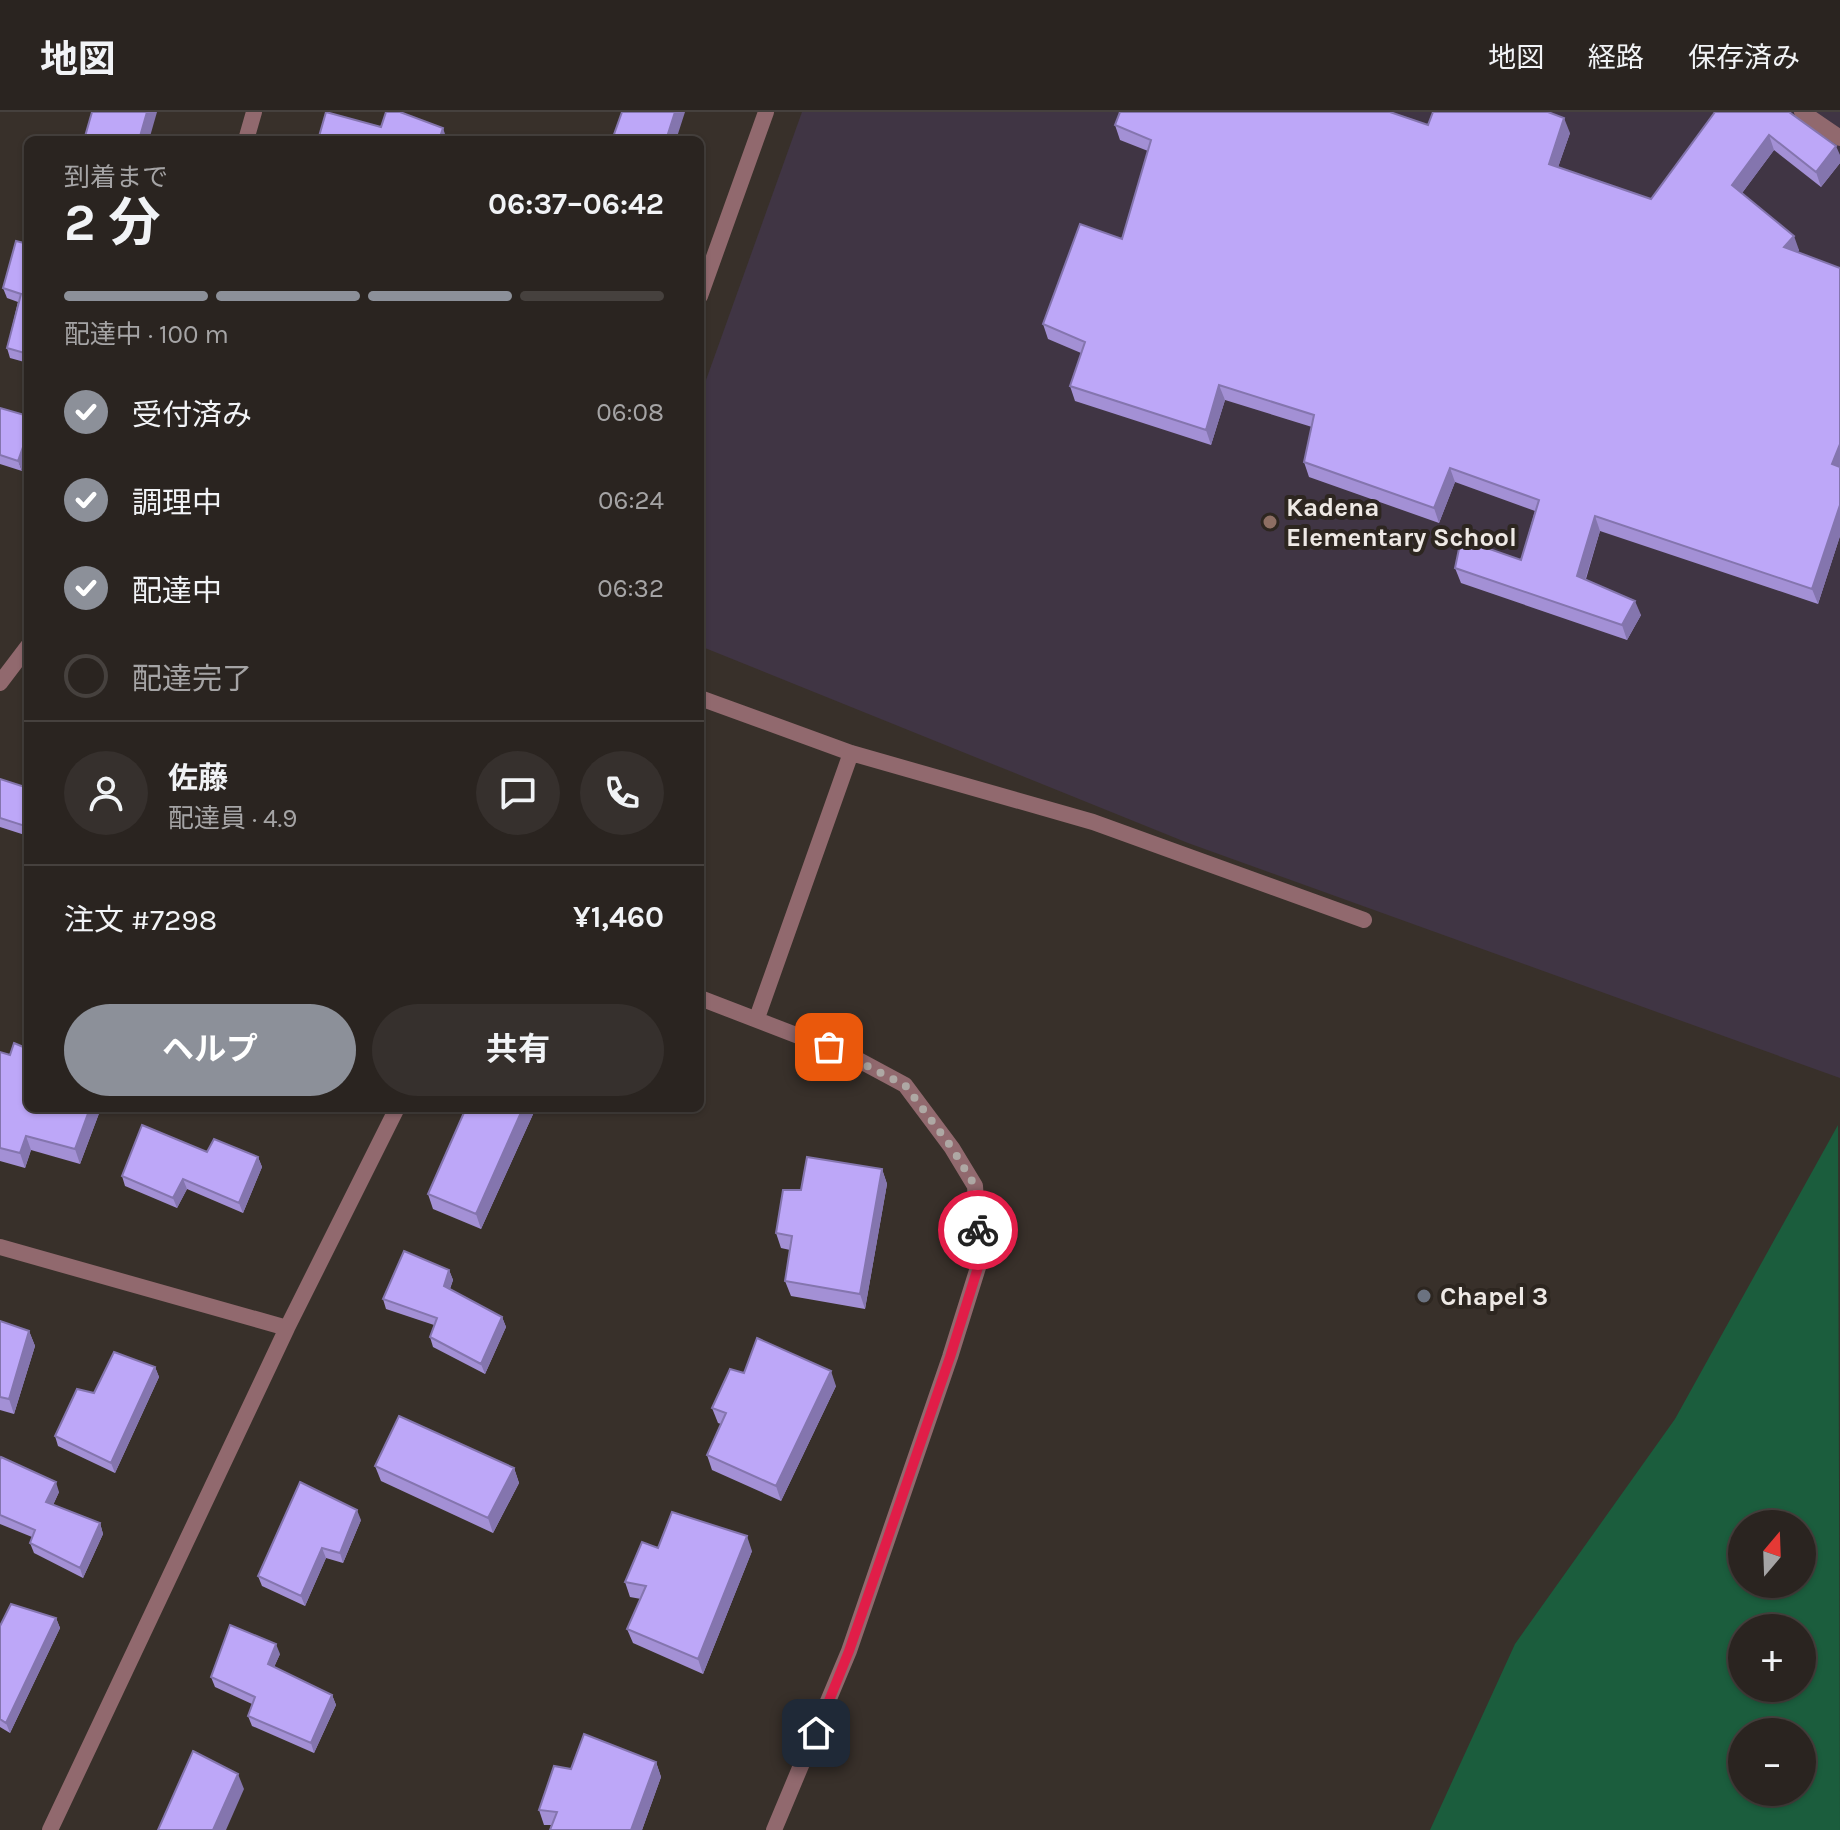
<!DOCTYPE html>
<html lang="ja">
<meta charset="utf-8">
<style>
:root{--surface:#2a2420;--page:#36302d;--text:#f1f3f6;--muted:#a5a4a5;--line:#46413e;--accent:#8c9099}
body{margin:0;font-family:Karla,"Noto Sans JP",sans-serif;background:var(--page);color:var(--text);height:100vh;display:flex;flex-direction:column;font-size:30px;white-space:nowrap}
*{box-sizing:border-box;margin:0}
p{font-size:26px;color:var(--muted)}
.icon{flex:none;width:44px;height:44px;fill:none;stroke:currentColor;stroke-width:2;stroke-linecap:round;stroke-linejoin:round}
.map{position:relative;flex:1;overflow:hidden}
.details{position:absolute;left:24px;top:24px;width:680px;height:976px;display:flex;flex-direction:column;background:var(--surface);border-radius:12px;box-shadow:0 2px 6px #0004,0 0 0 2px var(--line)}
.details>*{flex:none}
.needle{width:52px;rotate:19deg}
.controls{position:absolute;left:1728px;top:1398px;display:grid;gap:16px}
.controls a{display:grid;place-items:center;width:88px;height:88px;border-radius:50%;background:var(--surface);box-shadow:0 2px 6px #0004,0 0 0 2px var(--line);font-size:40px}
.pin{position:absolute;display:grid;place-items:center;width:68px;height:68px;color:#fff;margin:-34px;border-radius:16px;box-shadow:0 4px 12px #0006}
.courier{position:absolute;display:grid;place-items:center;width:80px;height:80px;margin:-40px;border:6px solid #e11d48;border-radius:50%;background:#fff;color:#222;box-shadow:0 2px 10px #0007}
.summary em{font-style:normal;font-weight:700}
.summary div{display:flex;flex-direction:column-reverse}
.summary{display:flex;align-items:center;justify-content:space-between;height:136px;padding:0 40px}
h1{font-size:52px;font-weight:700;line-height:60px}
.bar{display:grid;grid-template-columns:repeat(4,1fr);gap:12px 8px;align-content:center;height:96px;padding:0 40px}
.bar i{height:10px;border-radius:6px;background:var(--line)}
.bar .selected{background:var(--accent)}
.bar p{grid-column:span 4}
.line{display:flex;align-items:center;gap:20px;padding:0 40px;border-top:2px solid var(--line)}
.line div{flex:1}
.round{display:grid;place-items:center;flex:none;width:84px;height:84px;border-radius:42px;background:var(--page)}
ol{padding:0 40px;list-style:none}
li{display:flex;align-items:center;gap:24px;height:88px}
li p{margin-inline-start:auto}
li .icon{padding:8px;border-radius:50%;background:var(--accent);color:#fff;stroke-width:4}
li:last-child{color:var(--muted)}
li i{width:44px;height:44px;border:4px solid var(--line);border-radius:50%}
.cta{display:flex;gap:16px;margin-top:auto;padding:16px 40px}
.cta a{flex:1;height:92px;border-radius:48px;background:var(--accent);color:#fff;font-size:32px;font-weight:700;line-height:92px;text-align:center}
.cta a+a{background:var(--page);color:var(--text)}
header{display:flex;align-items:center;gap:48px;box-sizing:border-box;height:112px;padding:0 40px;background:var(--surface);border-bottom:2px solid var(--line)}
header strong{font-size:38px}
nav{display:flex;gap:44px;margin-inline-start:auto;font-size:28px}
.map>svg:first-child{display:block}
.education{fill:#403544}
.green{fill:#1b5d3d;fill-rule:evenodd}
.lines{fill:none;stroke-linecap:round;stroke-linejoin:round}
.lane{stroke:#91696e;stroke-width:16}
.wall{fill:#a390d5}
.shaded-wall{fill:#8475ae}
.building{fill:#bda7f8;stroke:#8475ae;stroke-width:2}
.done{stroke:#aea8a4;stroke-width:8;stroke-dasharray:0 14.4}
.route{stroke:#e11d48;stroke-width:10}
.education-dot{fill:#8d6e63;stroke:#2d2620;stroke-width:3}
.worship-dot{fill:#6b7280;stroke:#2d2620;stroke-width:3}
.labels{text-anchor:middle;stroke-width:8;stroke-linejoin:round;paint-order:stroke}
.poi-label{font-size:26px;font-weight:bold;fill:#eee9e5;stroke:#2d2620;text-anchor:start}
</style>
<header>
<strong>地図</strong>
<nav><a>地図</a><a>経路</a><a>保存済み</a></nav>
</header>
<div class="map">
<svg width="1840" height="1718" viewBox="0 0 1840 1718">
<rect width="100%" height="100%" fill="#38302a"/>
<!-- education -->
<path class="education" d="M802 0H1840V966L1188 731 700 534V285Z"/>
<!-- green -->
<path class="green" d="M1838 1013 1840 1718H1430L1515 1532 1675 1307ZM1742 1412H1802V1472H1742ZM1742 1516H1802V1576H1742ZM1742 1620H1802V1680H1742Z"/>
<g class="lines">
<!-- lane -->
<path class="lane" d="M1802 0 1840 26
M246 28 254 0
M700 184 766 0
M0 571 28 534
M700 586 851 641 1093 710 1364 808
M700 886 853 945 905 973 952 1036 975 1074 980 1149 950 1245 849 1539 774 1718
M757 906 851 641
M0 1135 287 1216
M50 1718 287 1216 397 996"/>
</g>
<!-- wall -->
<path class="wall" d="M1715 0 1840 43V51L1821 75 1774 38 1742 81 1799 138 1798 140 1840 156V424L1818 492 1600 419 1586 467 1641 503 1627 528 1461 471 1455 456 1521 448 1535 399 1455 370 1439 411 1309 365 1304 350 1312 315 1225 288 1211 333 1075 289 1070 274 1081 241 1048 227 1043 212 1122 127 1148 39 1120 28 1115 13H1428L1570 21 1558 55 1651 87Z
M28 132V251L10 246 7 236 18 190 7 186 3 176Z
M0 296 22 359 0 352Z
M0 667 28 676V724L0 715Z
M0 940 28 996H101L80 1052 31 1038 25 1056 0 1049Z
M534 1000 481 1117 433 1097 428 1082Z
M207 1040 258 1045 262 1055 243 1101 187 1077 177 1096 125 1074 122 1064Z
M882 1057 887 1072 865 1197 791 1184 785 1169 790 1138 781 1136 776 1121 801 1078Z
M449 1158 453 1168 450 1177 502 1205 506 1215 485 1262 433 1235 430 1225 434 1213 386 1197 383 1187Z
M0 1209 29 1219 35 1234 14 1302 0 1298Z
M155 1255 159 1265 115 1361 58 1334 55 1324Z
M744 1261 836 1274 781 1389 712 1358 707 1343 721 1312 718 1311 712 1296Z
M0 1348 59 1380 53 1393 100 1411 103 1422 83 1466 34 1441 30 1431 32 1425 0 1412Z
M375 1354 514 1356 519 1371 493 1421 381 1369Z
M361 1408 343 1451 326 1446 305 1494 262 1474 258 1464Z
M658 1436 752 1439 703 1562 633 1531 627 1517 641 1487 630 1485 625 1470Z
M56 1506 60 1516 10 1621 0 1615V1514Z
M280 1542 274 1555 332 1583 336 1593 314 1641 252 1614 248 1604 252 1592 215 1575 211 1565Z
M656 1650 661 1665 642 1718H550L551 1713H544L539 1698 571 1657Z"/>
<!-- shaded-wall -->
<path class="shaded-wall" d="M147 0H157L149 28H139Z
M675 0H685L676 28H666Z
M1564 6 1570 21 1554 67 1549 52Z
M443 16 447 28H439Z
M1769 23 1774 38 1737 88 1732 73Z
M1836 34 1840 43V51L1821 75 1816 60Z
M1794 124 1799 138 1789 150 1784 135Z
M1219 273 1225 288 1211 333 1206 318Z
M28 321V341L22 359 18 349Z
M1840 332V361L1832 352Z
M1450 356 1455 370 1439 411 1434 396Z
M1840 393V424L1818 492 1812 477Z
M1595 404 1600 419 1582 478 1577 464Z
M1635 489 1641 503 1627 528 1622 513Z
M90 996H101L80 1052 75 1037Z
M523 996H532L534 1000 481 1117 476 1102Z
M26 1024 31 1038 25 1056 20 1041Z
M258 1045 262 1055 243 1101 239 1091Z
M882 1057 887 1072 865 1197 860 1182Z
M183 1067 187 1077 177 1096 173 1086Z
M449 1158 453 1168 447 1184 444 1174Z
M502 1205 506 1215 485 1262 481 1252Z
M29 1219 35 1234 14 1302 9 1287Z
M155 1255 159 1265 115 1361 111 1351Z
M831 1259 836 1274 781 1389 776 1374Z
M514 1356 519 1371 493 1421 488 1406Z
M56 1370 59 1380 50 1400 46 1390Z
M357 1398 361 1408 343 1451 340 1441Z
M100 1411 103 1422 83 1466 80 1456Z
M747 1424 752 1439 703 1562 698 1547Z
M322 1436 326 1446 305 1494 301 1484Z
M56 1506 60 1516 10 1621 6 1611Z
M276 1532 280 1542 271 1562 268 1552Z
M332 1583 336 1593 314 1641 311 1631Z
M656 1650 661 1665 642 1718H631Z
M238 1662 244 1677 226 1718H213Z"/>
<!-- building -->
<path class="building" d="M92 0H147L139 28H84Z
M326 0 381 15 386 0H400L443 16 439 28H318Z
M622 0H675L666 28H612Z
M1120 0H1390L1428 13 1433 0H1548L1564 6 1549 52 1651 87 1715 0H1789L1836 34 1816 60 1769 23 1732 73 1794 124 1784 135 1840 156V332L1832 352 1840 355V393L1812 477 1595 404 1577 464 1635 489 1622 513 1455 456 1461 427 1521 448 1539 388 1450 356 1434 396 1304 350 1314 303 1219 273 1206 318 1070 274 1085 230 1043 212 1080 112 1122 127 1151 28 1115 13Z
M16 129 28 132V242L7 236 21 182 3 176Z
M0 296 28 304V321L18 349 0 343Z
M0 667 28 676V715L0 706Z
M14 931 28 937V996H90L75 1037 26 1024 20 1041 0 1036V940L10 943Z
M466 996H523L476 1102 428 1082Z
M142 1013 207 1040 214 1027 258 1045 239 1091 183 1067 173 1086 122 1064Z
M807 1045 882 1057 860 1182 785 1169 792 1124 776 1121 783 1078H801Z
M404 1139 449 1158 444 1174 502 1205 481 1252 430 1225 437 1206 383 1187Z
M0 1209 29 1219 9 1287 0 1285Z
M757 1226 831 1259 776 1374 707 1343 726 1301 712 1296 730 1257 744 1261Z
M114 1240 155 1255 111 1351 55 1324 77 1277 94 1281Z
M399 1304 514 1356 488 1406 375 1354Z
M1 1345 56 1370 46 1390 100 1411 80 1456 30 1431 35 1418 0 1403V1348Z
M300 1370 357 1398 340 1441 322 1436 301 1484 258 1464Z
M672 1400 747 1424 698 1547 627 1517 646 1474 625 1470 642 1430 658 1436Z
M11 1492 56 1506 6 1611 0 1607V1514Z
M230 1513 276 1532 268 1552 332 1583 311 1631 248 1604 255 1585 211 1565Z
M584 1622 656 1650 631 1718H550L557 1700 539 1698 554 1654 571 1657Z
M193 1639 238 1662 213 1718H158Z"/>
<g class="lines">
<!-- done -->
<path class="done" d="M829 935 905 973 952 1036 975 1074 978 1118"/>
<!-- route -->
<path class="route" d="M816 1621 849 1539 950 1245 980 1149 978 1118"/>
</g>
<!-- markers -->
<circle class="education-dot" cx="1270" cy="410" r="8"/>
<circle class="worship-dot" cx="1424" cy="1184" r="8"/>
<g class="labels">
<!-- poi labels -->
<g class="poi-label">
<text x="1286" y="404">Kadena<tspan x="1286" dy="30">Elementary School</tspan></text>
<text x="1440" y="1193">Chapel 3</text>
</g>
</g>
</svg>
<div class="controls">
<a><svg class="needle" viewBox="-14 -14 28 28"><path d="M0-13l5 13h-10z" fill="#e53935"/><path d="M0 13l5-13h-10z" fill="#a5a4a5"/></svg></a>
<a>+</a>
<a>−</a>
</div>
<div class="pin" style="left:829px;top:935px;background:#ea580c"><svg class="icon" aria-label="bag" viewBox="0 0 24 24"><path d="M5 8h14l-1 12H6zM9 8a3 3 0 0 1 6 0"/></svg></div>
<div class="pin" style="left:816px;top:1621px;background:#1f2937"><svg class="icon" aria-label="home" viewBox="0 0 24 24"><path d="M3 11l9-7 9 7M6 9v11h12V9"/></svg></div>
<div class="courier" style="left:978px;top:1118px"><svg class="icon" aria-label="bike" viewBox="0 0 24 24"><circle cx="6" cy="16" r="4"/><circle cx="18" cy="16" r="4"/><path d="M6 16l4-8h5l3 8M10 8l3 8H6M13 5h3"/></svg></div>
<section class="details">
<div class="summary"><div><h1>2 分</h1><p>到着まで</p></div><em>06:37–06:42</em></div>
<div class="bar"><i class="selected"></i><i class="selected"></i><i class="selected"></i><i></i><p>配達中 · 100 m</p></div>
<ol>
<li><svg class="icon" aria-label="check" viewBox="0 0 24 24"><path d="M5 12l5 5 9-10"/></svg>受付済み<p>06:08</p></li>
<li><svg class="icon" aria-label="check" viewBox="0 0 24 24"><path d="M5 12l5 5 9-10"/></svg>調理中<p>06:24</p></li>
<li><svg class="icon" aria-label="check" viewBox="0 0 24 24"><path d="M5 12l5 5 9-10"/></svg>配達中<p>06:32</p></li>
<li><i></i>配達完了</li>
</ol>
<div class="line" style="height:144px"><a class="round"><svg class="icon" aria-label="person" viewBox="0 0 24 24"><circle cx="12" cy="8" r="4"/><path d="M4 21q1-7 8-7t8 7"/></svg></a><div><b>佐藤</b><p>配達員 · 4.9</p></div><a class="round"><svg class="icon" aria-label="chat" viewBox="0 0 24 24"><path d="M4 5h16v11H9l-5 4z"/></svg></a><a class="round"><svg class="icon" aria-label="phone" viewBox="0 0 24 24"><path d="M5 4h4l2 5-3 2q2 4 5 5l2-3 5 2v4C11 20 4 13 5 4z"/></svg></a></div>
<div class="line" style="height:104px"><div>注文 #7298</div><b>¥1,460</b></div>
<div class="cta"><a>ヘルプ</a><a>共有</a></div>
</section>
</div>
